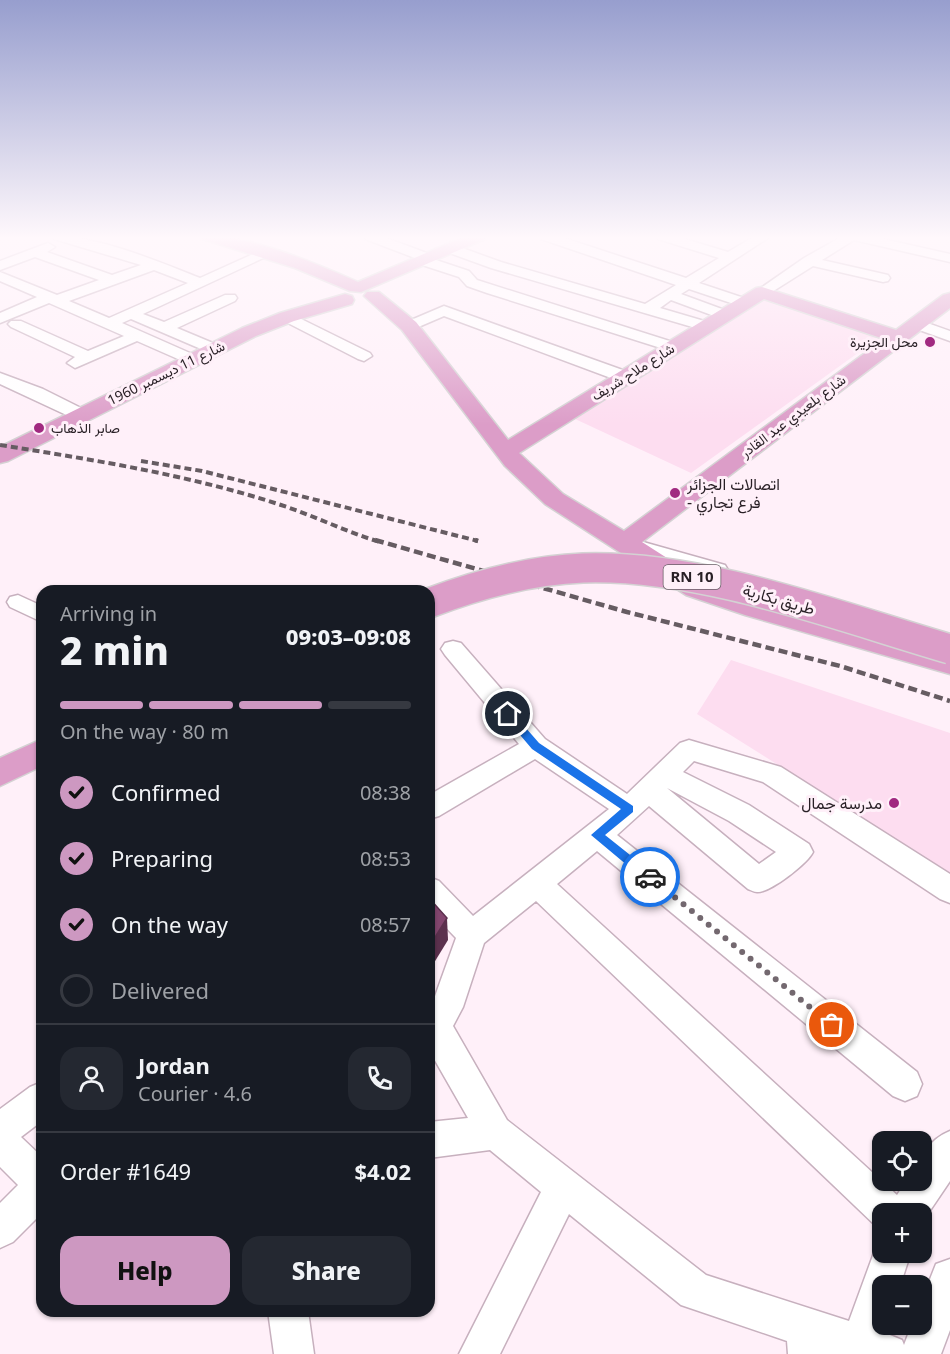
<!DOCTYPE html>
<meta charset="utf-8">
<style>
:root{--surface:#171b24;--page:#242831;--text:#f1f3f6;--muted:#9ea1a6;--line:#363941;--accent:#cd98c1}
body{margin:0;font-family:"Noto Sans",Vazirmatn,sans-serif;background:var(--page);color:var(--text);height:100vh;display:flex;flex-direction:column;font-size:22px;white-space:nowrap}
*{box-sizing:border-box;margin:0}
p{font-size:20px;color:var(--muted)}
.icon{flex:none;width:33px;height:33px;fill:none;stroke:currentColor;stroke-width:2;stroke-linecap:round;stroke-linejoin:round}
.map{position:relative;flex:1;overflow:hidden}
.drawer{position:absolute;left:36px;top:585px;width:399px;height:732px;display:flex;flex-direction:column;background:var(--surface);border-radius:18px;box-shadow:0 2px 4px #0004}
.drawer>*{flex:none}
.fabs{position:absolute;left:872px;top:1131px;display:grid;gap:12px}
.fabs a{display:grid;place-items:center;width:60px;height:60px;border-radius:12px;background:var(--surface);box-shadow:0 2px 4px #0004;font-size:30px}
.pin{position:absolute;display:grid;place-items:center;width:51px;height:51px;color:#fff;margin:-26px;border:3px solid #fff;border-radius:50%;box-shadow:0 2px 6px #0007}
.courier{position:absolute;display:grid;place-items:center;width:60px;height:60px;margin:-30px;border:4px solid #1a73e8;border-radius:50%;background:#fff;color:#222;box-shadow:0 2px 8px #0007}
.summary em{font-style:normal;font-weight:800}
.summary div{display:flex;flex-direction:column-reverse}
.summary{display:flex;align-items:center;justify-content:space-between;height:102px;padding:0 24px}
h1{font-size:39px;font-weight:800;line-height:45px}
.bar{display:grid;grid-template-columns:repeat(4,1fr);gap:9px 6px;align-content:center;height:72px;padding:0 24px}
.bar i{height:8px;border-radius:4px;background:var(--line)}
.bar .selected{background:var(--accent)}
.bar p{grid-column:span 4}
.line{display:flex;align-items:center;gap:15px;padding:0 24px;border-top:2px solid var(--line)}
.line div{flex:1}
.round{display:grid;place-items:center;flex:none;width:63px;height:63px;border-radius:18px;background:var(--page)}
ol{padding:0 24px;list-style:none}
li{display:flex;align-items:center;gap:18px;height:66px}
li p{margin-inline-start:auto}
li .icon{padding:6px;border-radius:50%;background:var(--accent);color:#111;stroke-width:4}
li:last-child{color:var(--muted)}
li i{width:33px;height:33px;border:3px solid var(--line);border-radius:50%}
.action{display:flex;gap:12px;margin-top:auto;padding:12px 24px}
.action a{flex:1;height:69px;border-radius:18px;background:var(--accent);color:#111;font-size:24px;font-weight:800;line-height:69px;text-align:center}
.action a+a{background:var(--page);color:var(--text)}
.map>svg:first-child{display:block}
.built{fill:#fdddf0}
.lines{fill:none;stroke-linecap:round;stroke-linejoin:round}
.minor-casing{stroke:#c7b0be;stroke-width:3}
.major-casing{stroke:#d4d2d3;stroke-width:3}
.minor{fill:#fff;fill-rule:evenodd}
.major{fill:#dc9dc8;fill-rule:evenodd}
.rail-far1{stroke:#665c62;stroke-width:4;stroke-dasharray:7 4;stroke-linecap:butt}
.rail{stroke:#665c62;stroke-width:4.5;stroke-dasharray:9 4.5;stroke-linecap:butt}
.major-bridge-casing{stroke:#d4d2d3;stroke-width:32;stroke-linecap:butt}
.major-bridge{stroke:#dc9dc8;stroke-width:29}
.shaded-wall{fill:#5c314e}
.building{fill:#83466f;stroke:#5c314e;stroke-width:1.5}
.route{fill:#1a73e8}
.done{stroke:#73686f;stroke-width:6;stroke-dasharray:0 10.8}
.poi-dot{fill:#a12980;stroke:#fff0f9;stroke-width:2}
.labels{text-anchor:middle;stroke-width:6;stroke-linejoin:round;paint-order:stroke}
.far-poi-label{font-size:14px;fill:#281f25;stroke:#fff0f9;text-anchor:end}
.far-street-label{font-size:14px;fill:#281f25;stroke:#fff0f9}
.shield{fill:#fff0f9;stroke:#685e65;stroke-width:1.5}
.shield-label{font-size:15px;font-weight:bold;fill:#281f25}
.poi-label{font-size:16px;fill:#281f25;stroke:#fff0f9;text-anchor:start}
.street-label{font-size:16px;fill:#281f25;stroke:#fff0f9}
</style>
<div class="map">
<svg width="950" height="1354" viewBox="0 0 950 1354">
<rect width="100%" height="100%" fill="#fff0f9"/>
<!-- built -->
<path class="built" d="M763 298 880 337 691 473 573 418Z
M731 660 950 733V873L697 714Z"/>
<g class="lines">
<defs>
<path id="minor" d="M53 236C98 236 157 261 200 278L262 250H272L274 253 143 314 164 322 225 295H235L237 298 235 301 177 328 220 346 222 349 220 352H208L131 319 122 323 199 357 201 360 199 363H187L137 341 75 368 67 363 75 357 11 327 8 324 11 321H21L88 351 124 336 49 303 0 323V313L37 297 0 281V272L57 295 99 280 35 257 0 270V261L48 243 55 247 47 252 112 275 141 265 54 239ZM154 270 188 283 109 318 69 301Z
M363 236H381L432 255 433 259 469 271 477 280 679 344 681 347 679 350H667L487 293 467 286 459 277 416 263 415 258 365 239Z
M539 236H558L686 278 719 258 658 239 657 236H675L728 252 755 236H771L699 283 750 300 752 303 750 306H740L689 289 681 294 730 312 733 315 725 320 671 300 660 308 711 323 714 326 711 329 706 331 491 268 444 251 442 248 449 244 454 245 501 262 645 304 676 285 541 239Z
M843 236H870L950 254V262L854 240 822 260 888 275 890 278 888 281 883 282 813 266 767 295 762 296 755 292 804 258Z
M444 306 631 373 633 377 631 381H619L444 316 409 331 401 326 404 323Z
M287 312 370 353 372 356 364 361 358 359 282 320 279 317 282 314Z
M916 319 950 331V341L911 327 908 324 911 321Z
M0 373 43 389 87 411 90 415 87 419H75L0 384Z
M629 538 725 565 728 570 725 575 717 577 622 548 619 544 622 540Z
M18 595 42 606V622L10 607 7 602 10 597Z
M453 641 461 643 545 739 627 794 680 743 689 740 781 767 950 874V903L940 899 763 782 694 761 683 772 749 805 809 844 813 852C808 863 770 893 757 892 754 892 751 890 748 889L649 806 617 835 917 1072 922 1084 917 1096 905 1101 893 1096 597 851 557 884 897 1195 907 1180H921C921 1157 926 1141 950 1131V1181L921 1224V1214H882V1229L877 1227 536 901 484 943 463 1007 453 1026 507 1120 706 1275 849 1321 879 1239 882 1237V1252H911L900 1286H882V1324H888L885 1333 902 1340 904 1345 912 1324H921V1302L936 1264 950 1259V1330L941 1354H788L787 1341 681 1305 569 1214 500 1354H459L541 1192 490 1150 429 1158V1122L468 1118 429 1050V1006L434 999 456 938 429 910V877L439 881 473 916 609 809 535 759 439 816 429 819V795L519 744 445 655 441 649 445 643ZM667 788 729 821 776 852 759 864Z
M42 1082V1121L21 1137 42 1157V1213L13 1242 0 1248V1203L18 1185 0 1167V1109L30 1087Z
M268 1311H308L314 1354H274Z"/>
<path id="major" d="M200 236C243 232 317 264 358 282L466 236H487L485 239 361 292 350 291 295 268 202 239Z
M762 287 896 330 943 295 950 293V308L642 542 706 583 765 603 950 654V674L745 615 686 595 545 504 505 466 402 330 364 296 367 292H379L416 322 508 440 756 288ZM764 299 884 339 624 531 563 494 519 453Z
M345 294 352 296 354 300 352 304 294 321 256 336 8 461 0 463V447L242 328 280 313Z
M42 739V766L0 786V758Z"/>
</defs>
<!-- minor casing -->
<use href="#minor" class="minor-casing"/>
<!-- major casing -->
<use href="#major" class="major-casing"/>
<!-- minor -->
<use href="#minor" class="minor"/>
<!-- major -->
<use href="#major" class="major"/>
<!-- rail-far1 -->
<path class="rail-far1" d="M0 445C94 460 190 475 281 505 315 516 346 532 380 542
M141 461 202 471 478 541"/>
<!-- rail -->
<path class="rail" d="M375 540 627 612 840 666 950 701
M475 540 478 541"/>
<defs>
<path id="major-bridge" d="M429 603C479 584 530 570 583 568 701 564 837 616 950 649"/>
</defs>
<!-- major-bridge casing -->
<use href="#major-bridge" class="major-bridge-casing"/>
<!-- major-bridge -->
<use href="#major-bridge" class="major-bridge"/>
</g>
<!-- shaded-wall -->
<path class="shaded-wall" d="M447 918 448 940 429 971V947Z"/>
<!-- building -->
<path class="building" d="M429 898 447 918 429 947Z"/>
<!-- sky -->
<linearGradient id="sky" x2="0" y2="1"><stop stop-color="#979ece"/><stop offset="0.56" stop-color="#fff8fc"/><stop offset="1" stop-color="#fff8fc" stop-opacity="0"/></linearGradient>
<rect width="950" height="425" fill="url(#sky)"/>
<!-- route -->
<path class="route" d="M508 710 511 711 539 743 633 806V812L605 835 654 874V881H646L591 835 621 809 532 749 504 716 503 714Z"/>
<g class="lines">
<!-- done -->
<path class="done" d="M650 877 832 1025"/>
</g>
<!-- markers -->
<g class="poi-dot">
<circle cx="930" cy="342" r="6"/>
<circle cx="39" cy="428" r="6"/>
<circle cx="675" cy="493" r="6"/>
<circle cx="894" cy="803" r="6"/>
</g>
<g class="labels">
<!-- far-poi labels -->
<g class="far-poi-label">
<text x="918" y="347">محل الجزيرة</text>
<text x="51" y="433" text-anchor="start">صابر الذهاب</text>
</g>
<!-- far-street labels -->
<g class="far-street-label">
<text transform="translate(633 372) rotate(-32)" y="5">شارع ملاح شريف</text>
<text transform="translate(166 373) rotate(-26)" y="5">شارع 11 ديسمبر 1960</text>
<text transform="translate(793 416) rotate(-37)" y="5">شارع بلعيدي عبد القادر</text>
</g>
<!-- shield labels -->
<rect class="shield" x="663.5" y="565" width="57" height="24" rx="4.5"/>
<g class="shield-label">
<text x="692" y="582">RN 10</text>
</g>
<!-- poi labels -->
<g class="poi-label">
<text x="687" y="490">اتصالات الجزائر<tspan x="687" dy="18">- فرع تجاري</tspan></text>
<text x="882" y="809" text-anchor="end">مدرسة جمال</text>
</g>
<!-- street labels -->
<g class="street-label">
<text transform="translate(779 599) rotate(16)" y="6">طريق بكارية</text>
</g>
</g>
</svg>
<div class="fabs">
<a><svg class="icon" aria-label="locate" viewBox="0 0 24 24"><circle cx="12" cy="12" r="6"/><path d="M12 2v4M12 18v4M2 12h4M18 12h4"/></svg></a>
<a>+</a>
<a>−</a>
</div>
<div class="pin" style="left:832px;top:1025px;background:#ea580c"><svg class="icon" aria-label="bag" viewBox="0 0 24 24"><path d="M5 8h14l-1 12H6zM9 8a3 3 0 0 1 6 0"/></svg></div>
<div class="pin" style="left:508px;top:714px;background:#1f2937"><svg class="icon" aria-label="home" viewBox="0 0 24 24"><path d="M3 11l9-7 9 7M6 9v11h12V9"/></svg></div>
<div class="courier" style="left:650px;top:877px"><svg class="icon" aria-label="car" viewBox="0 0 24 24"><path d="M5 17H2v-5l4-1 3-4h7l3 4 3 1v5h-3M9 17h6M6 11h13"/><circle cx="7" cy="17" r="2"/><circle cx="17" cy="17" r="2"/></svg></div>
<section class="drawer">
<div class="summary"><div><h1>2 min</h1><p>Arriving in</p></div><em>09:03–09:08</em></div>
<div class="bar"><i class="selected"></i><i class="selected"></i><i class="selected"></i><i></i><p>On the way · 80 m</p></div>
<ol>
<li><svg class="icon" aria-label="check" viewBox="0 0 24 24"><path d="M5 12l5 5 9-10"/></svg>Confirmed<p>08:38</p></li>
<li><svg class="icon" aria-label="check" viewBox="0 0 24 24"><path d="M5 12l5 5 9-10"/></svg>Preparing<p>08:53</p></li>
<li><svg class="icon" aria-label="check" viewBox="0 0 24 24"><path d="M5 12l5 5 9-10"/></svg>On the way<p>08:57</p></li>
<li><i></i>Delivered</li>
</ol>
<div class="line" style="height:108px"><a class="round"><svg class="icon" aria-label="person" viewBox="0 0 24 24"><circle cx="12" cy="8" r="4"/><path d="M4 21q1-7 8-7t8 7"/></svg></a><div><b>Jordan</b><p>Courier · 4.6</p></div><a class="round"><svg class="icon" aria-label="phone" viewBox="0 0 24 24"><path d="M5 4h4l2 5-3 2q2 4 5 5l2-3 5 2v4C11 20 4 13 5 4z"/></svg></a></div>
<div class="line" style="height:78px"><div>Order #1649</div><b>$4.02</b></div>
<div class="action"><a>Help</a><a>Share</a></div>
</section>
</div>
